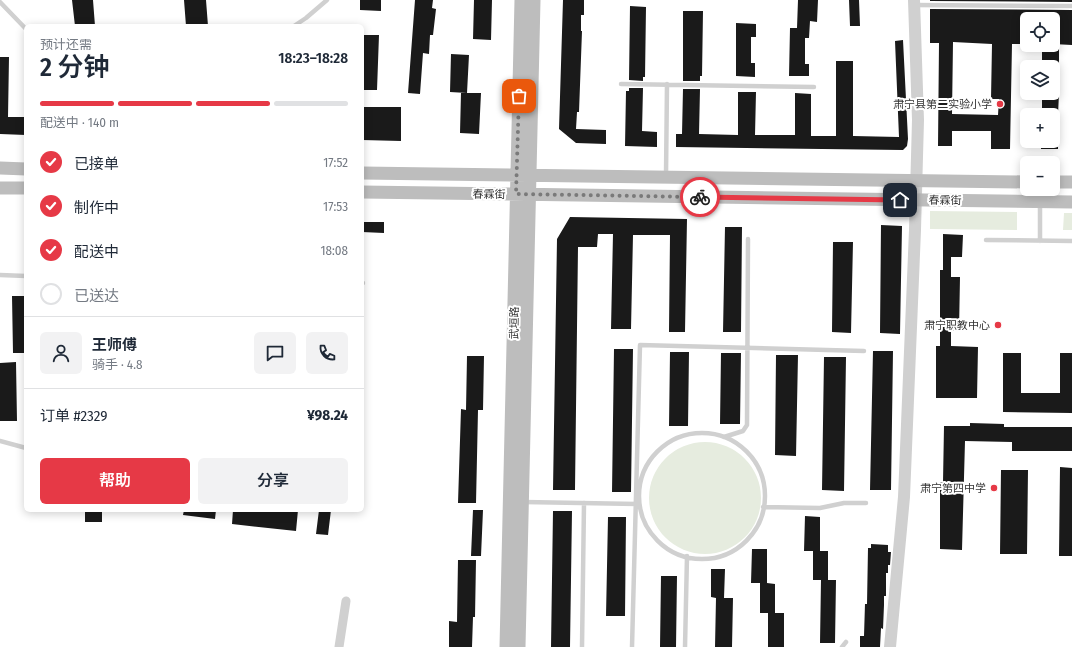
<!DOCTYPE html>
<html lang="zh">
<meta charset="utf-8">
<style>
:root{--surface:#fff;--page:#f2f2f3;--text:#1f2937;--muted:#747a83;--line:#e0e1e3;--accent:#e63946}
body{margin:0;font-family:"Fira Sans Condensed","Noto Sans SC",sans-serif;background:var(--page);color:var(--text);height:100vh;display:flex;flex-direction:column;font-size:15px;white-space:nowrap}
*{box-sizing:border-box;margin:0}
p{font-size:13px;color:var(--muted)}
.icon{flex:none;width:22px;height:22px;fill:none;stroke:currentColor;stroke-width:2;stroke-linecap:round;stroke-linejoin:round}
.map{position:relative;flex:1;overflow:hidden}
.sheet{position:absolute;left:24px;top:24px;width:340px;height:488px;display:flex;flex-direction:column;background:var(--surface);border-radius:6px;box-shadow:0 2px 10px #0003}
.sheet>*{flex:none}
.tools{position:absolute;left:1020px;top:12px;display:grid;gap:8px}
.tools a{display:grid;place-items:center;width:40px;height:40px;border-radius:6px;background:var(--surface);box-shadow:0 2px 10px #0003;font-size:20px}
.pin{position:absolute;display:grid;place-items:center;width:34px;height:34px;color:#fff;margin:-17px;border-radius:8px;box-shadow:0 2px 6px #0006}
.courier{position:absolute;display:grid;place-items:center;width:40px;height:40px;margin:-20px;border:3px solid #e63946;border-radius:50%;background:#fff;color:#222;box-shadow:0 1px 5px #0007}
.summary em{font-style:normal;font-weight:600}
.summary div{display:flex;flex-direction:column-reverse}
.summary{display:flex;align-items:center;justify-content:space-between;height:68px;padding:0 16px}
h1{font-size:26px;font-weight:600;line-height:30px}
.bar{display:grid;grid-template-columns:repeat(4,1fr);gap:6px 4px;align-content:center;height:48px;padding:0 16px}
.bar i{height:5px;border-radius:3px;background:var(--line)}
.bar .selected{background:var(--accent)}
.bar p{grid-column:span 4}
.line{display:flex;align-items:center;gap:10px;padding:0 16px;border-top:1px solid var(--line)}
.line div{flex:1}
.round{display:grid;place-items:center;flex:none;width:42px;height:42px;border-radius:6px;background:var(--page)}
ol{padding:0 16px;list-style:none}
li{display:flex;align-items:center;gap:12px;height:44px}
li p{margin-inline-start:auto}
li .icon{padding:4px;border-radius:50%;background:var(--accent);color:#fff;stroke-width:4}
li:last-child{color:var(--muted)}
li i{width:22px;height:22px;border:2px solid var(--line);border-radius:50%}
.action{display:flex;gap:8px;margin-top:auto;padding:8px 16px}
.action a{flex:1;height:46px;border-radius:6px;background:var(--accent);color:#fff;font-size:16px;font-weight:600;line-height:46px;text-align:center}
.action a+a{background:var(--page);color:var(--text)}
.map>svg:first-child{display:block}
.green{fill:#e6ecdf}
.building{fill:#1a1a1a;fill-rule:evenodd}
.lines{fill:none;stroke-linecap:round;stroke-linejoin:round}
.service{stroke:#d0d0d0;stroke-width:4.5}
.minor{stroke:#d0d0d0;stroke-width:9}
.tertiary{stroke:#d0d0d0;stroke-width:12}
.secondary{stroke:#bdbdbd;stroke-width:13}
.done{stroke:#7a7a7a;stroke-width:4;stroke-dasharray:0 7.2}
.route{stroke:#e63946;stroke-width:5}
.poi-dot{fill:#e63946;stroke:#fff;stroke-width:1.5}
.labels{text-anchor:middle;stroke-width:4;stroke-linejoin:round;paint-order:stroke}
.poi-label{font-size:11px;fill:#333;stroke:#fff;text-anchor:end}
.street-label{font-size:11px;fill:#333;stroke:#fff}
</style>
<div class="map">
<svg width="1072" height="647" viewBox="0 0 1072 647">
<rect width="100%" height="100%" fill="#fff"/>
<!-- green -->
<path class="green" d="M930 211 1017 212V230L930 229Z
M1064 213H1072V230H1063Z
M649 498a56 56 0 1 1 112 0a56 56 0 1 1-112 0Z"/>
<!-- building -->
<path class="building" d="M72 0H93L95 26H75Z
M184 0H206L208 26H186Z
M360 0H381V11L360 10Z
M415 0H433L432 8 436 9 433 35H430L429 54 423 53 420 94 408 93Z
M474 0H492L491 40 473 39Z
M563 0H584V15H581V31H582L579 112H577L576 129 606 130V144L576 143 559 129Z
M798 0H818L817 22 810 21 809 38H805V64H809V76H789L790 28H797Z
M849 0H859L860 26H850Z
M930 0H1072V2L930 1Z
M630 6 646 7 645 77H643V81L629 80Z
M930 9 1072 10V45L1053 44V19H1027V44H1012L1010 149H991V131H952V146H938L939 43H930ZM953 42 992 44 991 99H999L998 115 952 114Z
M683 11H703L702 76H700V81H683Z
M736 23 756 24V37H751V63H755V77L736 76Z
M362 35H379L377 90H362Z
M903 40 908 139 907 146 903 150 676 147V134H682L683 89H700L699 134 738 135V92H756L755 135H795V93L811 94V136H836V61H853V136L899 137 895 41Z
M1042 49H1059V67H1042Z
M451 54 469 55 467 93 450 92Z
M0 57H9L8 117H26V135L0 134Z
M629 88H643L642 131 657 132V147L625 146 626 91H629Z
M461 93H481L479 134 460 133Z
M1042 93H1059L1058 115H1042Z
M362 107H401V141L362 140Z
M1041 141H1058V149H1041Z
M570 217 687 219 685 332H669L670 235H633L631 329H611L613 234H598L597 247H578L575 490H553L557 239Z
M362 222H384V233L362 232Z
M881 225 902 226 900 334 880 333Z
M725 227H742L741 332H723Z
M943 234 963 235 962 257H951V277H960L959 331 951 330V346L978 347 977 398H936V346H940V270H943Z
M833 242H853L851 333 832 332Z
M12 296H26V353H13Z
M614 349H633L631 492H612Z
M873 351H893L891 490H870Z
M670 352H689L688 426H669Z
M721 353H741L740 424H720Z
M1003 353H1021V393H1060V353H1072V413L1003 412Z
M776 355H798L796 456 775 455Z
M467 356H484L483 410H478L476 503H458L461 409 466 410Z
M824 357H846L844 491 822 490Z
M16 362 17 421H0V363Z
M970 423 1004 424V427H1072V451H1012V442L965 441 962 550 940 549V482H943L944 426H970Z
M1060 467 1072 468V556H1059Z
M1001 470H1028L1027 554H1000Z
M85 510H102V522H85Z
M184 510H216L215 519 183 515Z
M233 510H298L296 531 232 524Z
M319 510H331L328 535 316 534Z
M473 510H483L481 556H471Z
M553 511H572L570 647H551Z
M805 516 820 517V551H828V580H836L835 643H820L821 580H813V551H804Z
M608 517H626L625 616H606Z
M871 544 888 545V552H891L890 565H888V573H886V596H884V605L883 629 881 628 880 647H860V636H864L865 604H867L868 548H871Z
M752 549H767V583L775 584V613H784V647H768V613H760V583H751Z
M458 560H476L475 617H473L472 647H449V621L457 622Z
M711 569H725L724 598H733L732 647H715L716 598 711 597Z
M661 576H677L676 647H660Z"/>
<g class="lines">
<!-- service -->
<path class="service" d="M0 2 26 29
M914 5 1072 6
M294 26 306 18 327 0
M621 84 814 87
M666 175 667 84
M986 240 1072 241
M1040 241V203
M0 275 26 276
M362 283H363
M639 496a63 63 0 1 1 126 0a63 63 0 1 1-126 0Z
M724 437 743 431 747 425 748 239
M0 441 26 448
M524 502 637 504
M763 507 820 508 844 503H866
M582 647 584 503
M632 647 640 345 864 351
M685 647 687 556
M842 647 846 642"/>
<!-- minor -->
<path class="minor" d="M339 647 346 601"/>
<!-- tertiary -->
<path class="tertiary" d="M890 647 904 497 915 230 918 120 914 0"/>
<!-- secondary -->
<path class="secondary" d="M0 168 26 169
M362 173 1027 182
M1053 182H1072
M0 188H26
M362 192 1072 202
M506 647 521 0
M519 647 534 0"/>
</g>
<g class="lines">
<!-- done -->
<path class="done" d="M519 96 516 194 700 197"/>
<!-- route -->
<path class="route" d="M700 197 900 200"/>
</g>
<!-- markers -->
<g class="poi-dot">
<circle cx="1000" cy="104" r="4"/>
<circle cx="998" cy="325" r="4"/>
<circle cx="994" cy="488" r="4"/>
</g>
<g class="labels">
<!-- poi labels -->
<g class="poi-label">
<text x="992" y="108">肃宁县第二实验小学</text>
<text x="990" y="329">肃宁职教中心</text>
<text x="986" y="492">肃宁第四中学</text>
</g>
<!-- street labels -->
<g class="street-label">
<text transform="translate(489 194) rotate(1)" y="4">春霖街</text>
<text transform="translate(945 200) rotate(1)" y="4">春霖街</text>
<text transform="translate(514 323) rotate(-89)" y="4">武垣路</text>
</g>
</g>
</svg>
<div class="tools">
<a><svg class="icon" aria-label="locate" viewBox="0 0 24 24"><circle cx="12" cy="12" r="6"/><path d="M12 2v4M12 18v4M2 12h4M18 12h4"/></svg></a>
<a><svg class="icon" aria-label="layers" viewBox="0 0 24 24"><path d="M12 4l9 5-9 5-9-5zM3 14l9 5 9-5"/></svg></a>
<a>+</a>
<a>−</a>
</div>
<div class="pin" style="left:519px;top:96px;background:#ea580c"><svg class="icon" aria-label="bag" viewBox="0 0 24 24"><path d="M5 8h14l-1 12H6zM9 8a3 3 0 0 1 6 0"/></svg></div>
<div class="pin" style="left:900px;top:200px;background:#1f2937"><svg class="icon" aria-label="home" viewBox="0 0 24 24"><path d="M3 11l9-7 9 7M6 9v11h12V9"/></svg></div>
<div class="courier" style="left:700px;top:197px"><svg class="icon" aria-label="bike" viewBox="0 0 24 24"><circle cx="6" cy="16" r="4"/><circle cx="18" cy="16" r="4"/><path d="M6 16l4-8h5l3 8M10 8l3 8H6M13 5h3"/></svg></div>
<section class="sheet">
<div class="summary"><div><h1>2 分钟</h1><p>预计还需</p></div><em>18:23–18:28</em></div>
<div class="bar"><i class="selected"></i><i class="selected"></i><i class="selected"></i><i></i><p>配送中 · 140 m</p></div>
<ol>
<li><svg class="icon" aria-label="check" viewBox="0 0 24 24"><path d="M5 12l5 5 9-10"/></svg>已接单<p>17:52</p></li>
<li><svg class="icon" aria-label="check" viewBox="0 0 24 24"><path d="M5 12l5 5 9-10"/></svg>制作中<p>17:53</p></li>
<li><svg class="icon" aria-label="check" viewBox="0 0 24 24"><path d="M5 12l5 5 9-10"/></svg>配送中<p>18:08</p></li>
<li><i></i>已送达</li>
</ol>
<div class="line" style="height:72px"><a class="round"><svg class="icon" aria-label="person" viewBox="0 0 24 24"><circle cx="12" cy="8" r="4"/><path d="M4 21q1-7 8-7t8 7"/></svg></a><div><b>王师傅</b><p>骑手 · 4.8</p></div><a class="round"><svg class="icon" aria-label="chat" viewBox="0 0 24 24"><path d="M4 5h16v11H9l-5 4z"/></svg></a><a class="round"><svg class="icon" aria-label="phone" viewBox="0 0 24 24"><path d="M5 4h4l2 5-3 2q2 4 5 5l2-3 5 2v4C11 20 4 13 5 4z"/></svg></a></div>
<div class="line" style="height:52px"><div>订单 #2329</div><b>¥98.24</b></div>
<div class="action"><a>帮助</a><a>分享</a></div>
</section>
</div>
